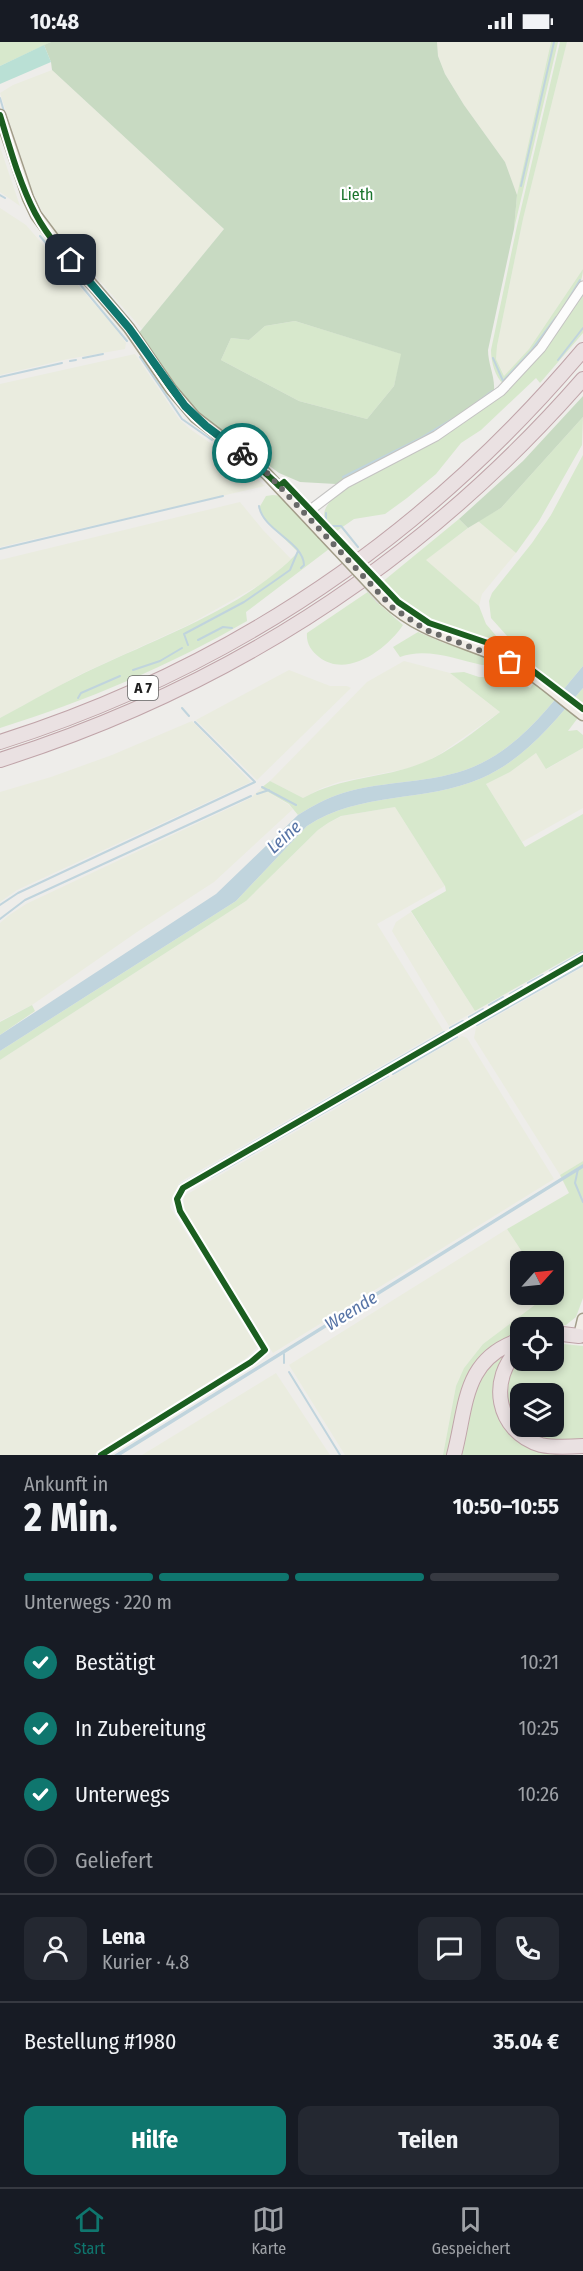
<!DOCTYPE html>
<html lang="de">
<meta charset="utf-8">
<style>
:root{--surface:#171b24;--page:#242831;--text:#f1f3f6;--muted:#9ea1a6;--line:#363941;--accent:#0f766e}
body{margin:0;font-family:"Fira Sans Condensed",sans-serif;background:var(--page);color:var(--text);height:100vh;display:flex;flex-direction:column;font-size:22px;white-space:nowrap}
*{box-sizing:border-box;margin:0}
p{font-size:20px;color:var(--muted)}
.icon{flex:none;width:33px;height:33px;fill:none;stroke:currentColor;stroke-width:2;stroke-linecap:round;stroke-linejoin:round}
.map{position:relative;height:1413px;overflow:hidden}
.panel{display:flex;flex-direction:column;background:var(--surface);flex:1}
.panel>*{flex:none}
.needle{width:39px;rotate:63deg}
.tools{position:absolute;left:510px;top:1209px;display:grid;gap:12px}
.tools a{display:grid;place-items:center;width:54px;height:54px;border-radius:12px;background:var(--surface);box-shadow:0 3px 9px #0003;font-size:30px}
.pin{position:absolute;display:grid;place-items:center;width:51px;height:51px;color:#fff;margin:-26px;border-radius:12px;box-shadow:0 3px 9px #0006}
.courier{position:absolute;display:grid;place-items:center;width:60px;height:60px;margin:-30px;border:4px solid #0f766e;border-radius:50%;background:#fff;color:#222;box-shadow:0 2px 8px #0007}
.summary em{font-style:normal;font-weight:700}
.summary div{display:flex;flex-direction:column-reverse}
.summary{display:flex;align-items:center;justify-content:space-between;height:102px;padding:0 24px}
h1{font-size:39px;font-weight:700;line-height:45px}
.bar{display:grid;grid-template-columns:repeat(4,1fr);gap:9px 6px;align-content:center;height:72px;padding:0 24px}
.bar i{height:8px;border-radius:4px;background:var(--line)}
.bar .selected{background:var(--accent)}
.bar p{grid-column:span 4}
.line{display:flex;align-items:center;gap:15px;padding:0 24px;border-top:2px solid var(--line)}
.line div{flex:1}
.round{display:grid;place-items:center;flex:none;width:63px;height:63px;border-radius:12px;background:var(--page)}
ol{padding:0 24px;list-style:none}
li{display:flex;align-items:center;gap:18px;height:66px}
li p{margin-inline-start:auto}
li .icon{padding:6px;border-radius:50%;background:var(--accent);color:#fff;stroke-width:4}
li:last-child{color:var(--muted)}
li i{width:33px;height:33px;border:3px solid var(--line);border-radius:50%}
.primary-button{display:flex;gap:12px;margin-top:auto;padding:12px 24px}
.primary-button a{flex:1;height:69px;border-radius:12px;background:var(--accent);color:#fff;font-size:24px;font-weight:700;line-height:69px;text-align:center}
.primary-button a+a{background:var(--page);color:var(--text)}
.status{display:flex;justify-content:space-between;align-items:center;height:42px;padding:0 30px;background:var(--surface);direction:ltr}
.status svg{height:16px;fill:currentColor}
.tabs{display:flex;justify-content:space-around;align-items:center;height:84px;border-top:2px solid var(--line);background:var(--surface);font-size:16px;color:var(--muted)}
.tabs a{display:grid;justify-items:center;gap:3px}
.tabs .selected{color:var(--accent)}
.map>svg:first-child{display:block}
.farmland{fill:#eaecdf}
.grass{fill:#d7e8cc;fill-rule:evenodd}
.forest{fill:#c8dac2;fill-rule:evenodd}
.pitch{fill:#bae0d5}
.water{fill:#c0d4dd}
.pier{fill:#dddddc}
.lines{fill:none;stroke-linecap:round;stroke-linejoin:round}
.stream{stroke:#c0d4dd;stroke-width:2}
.minor-casing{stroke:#c4c3c2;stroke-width:11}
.major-casing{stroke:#a29d89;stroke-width:13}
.highway-casing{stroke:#c0a4a9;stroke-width:16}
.minor{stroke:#fcfcfc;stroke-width:9}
.major{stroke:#f1ede7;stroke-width:10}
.highway{stroke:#eae1e2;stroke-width:14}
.major-bridge-casing{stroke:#a29d89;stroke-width:13;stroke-linecap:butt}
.major-bridge{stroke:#f1ede7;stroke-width:10}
.cycleway-casing{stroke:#fff;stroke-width:10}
.cycleway{stroke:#1b5e20;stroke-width:6}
.done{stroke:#686867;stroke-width:6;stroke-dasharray:0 10.8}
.route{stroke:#0f766e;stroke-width:8}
.labels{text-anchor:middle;stroke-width:4.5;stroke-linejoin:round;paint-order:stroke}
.shield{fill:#fff;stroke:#636363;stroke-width:1.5}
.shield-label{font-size:15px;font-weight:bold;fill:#202020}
.park-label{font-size:16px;fill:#19742c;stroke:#fff}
.water-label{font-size:18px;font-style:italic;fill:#5774a6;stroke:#fff}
</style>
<div class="status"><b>10:48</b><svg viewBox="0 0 49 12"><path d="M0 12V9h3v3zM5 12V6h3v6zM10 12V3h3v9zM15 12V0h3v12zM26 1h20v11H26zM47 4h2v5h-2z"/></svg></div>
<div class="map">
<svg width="583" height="1413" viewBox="0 0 583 1413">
<rect width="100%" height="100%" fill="#eeedea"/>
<!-- farmland -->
<path class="farmland" d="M437 0H551L517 153 505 120 464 63 445 32 438 14Z
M567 0H583V227L529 307 505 335 496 317 497 304 523 177Z
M52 28 224 187 142 287 54 187 42 169 32 148 0 51 13 43Z
M0 105 20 164 0 150Z
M0 166 26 183 117 288 126 301 125 307 68 317 0 333Z
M135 312 179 377 190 387 241 422 265 444 0 505V342Z
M240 460 263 488 291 517 270 537 188 583 81 632 0 676V518Z
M478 479 516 511 482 552 479 564 425 518Z
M404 619 450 631 500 670 440 712 424 721 405 727 339 740 322 746 303 756 270 739 367 640Z
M289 628 330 644H347L351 646 257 738 196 678Z
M192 679 251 740 17 848 0 860V750L51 735 112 713Z
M583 706V766L522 800 486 742 510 730 536 711 547 727Z
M261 746 289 763 293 767 214 840 137 890 32 963 0 979V881L8 874 26 862 251 756Z
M395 765 445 844 377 882 443 988 180 1140 174 1151 170 1165 257 1305 245 1317 93 1413H0V1018L246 859 318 788 328 781 342 774Z
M411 870 475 969 449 984 392 889 396 880Z
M583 925V1119L560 1133 474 996 476 986Z
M462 994 467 996 554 1137 273 1311 184 1167V1154Z
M507 1187 528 1219 520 1220V1252L549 1254 483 1302 464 1326 456 1344 443 1413H345L289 1323Z
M276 1331 330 1413H142Z"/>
<!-- grass -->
<path class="grass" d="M0 0H51L0 24Z
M551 0H558L514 187 517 153Z
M560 0H567L523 177 497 304 496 317 504 334 529 307 583 227C583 259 525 319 503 342 495 334 491 320 491 308L517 184Z
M583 253V291L540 341 536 336 481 388 461 401 436 432 407 456 385 472 354 477 334 491C318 474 323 466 338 451 372 430 409 414 443 394 505 358 544 312 583 253Z
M295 279 402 312 394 344 367 377 299 359 221 318 231 296 249 298 265 284Z
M583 375 582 403 539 479 516 511 478 479 501 466Z
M583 413V624C550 663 521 705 473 725 432 742 385 738 343 751 327 756 312 764 298 773L289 762 261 746 270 739 303 756C343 734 382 737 422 721 450 710 476 688 500 670L450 631 464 630 479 635H510L530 646 541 632 491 576 489 559 492 551 532 501 551 473Z
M273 453 282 454 329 507 246 570 247 579C169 624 86 659 0 686V676C32 659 64 640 97 625 163 594 249 563 298 510L266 479 259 466 266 454Z
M459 477 468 486 426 518 479 564 486 582 504 603 429 579 392 553 379 562 403 583C387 607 347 637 319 615 311 609 306 601 307 591L381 541Z
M418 590 444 601 491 615 493 620 489 623H482C456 617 426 605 400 615L393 605Z
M583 646V669L568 689 577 688 583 693V706L546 727 536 711 510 730 486 742 525 805 583 772V908L475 969 411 869 446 849 445 844 395 765 341 774 328 781 318 788 246 859 0 1018V1009L236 859 307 784C359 749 425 761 482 736 525 717 553 681 583 646Z
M32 963 35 969 0 993V980Z
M583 1119V1256L576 1275 566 1283 520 1286V1291L493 1306 450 1413H443L456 1344 464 1326 483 1302 548 1253 554 1252V1220L528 1219 507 1187 569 1151 560 1133Z
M554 1301 583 1304V1397C565 1400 549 1402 531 1395 516 1389 507 1367 505 1352 504 1343 514 1319 520 1313V1318H554ZM520 1352H554V1384H520Z
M508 1310 503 1379 567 1408 557 1413H458L473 1348 492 1320Z"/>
<!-- forest -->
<path class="forest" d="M51 0H437L438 14 445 32 464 63 505 120 517 153 514 187 488 308C488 322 495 334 494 348L465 371 420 399 359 429 336 442 300 440 279 431 201 373 178 348 138 292 224 187 52 28 51 20 44 3ZM295 279 401 312 394 344 367 377 299 359 221 318 231 296 249 298 265 284Z
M583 354V375L501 466 468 486 459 477 523 419Z"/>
<!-- pitch -->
<path class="pitch" d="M44 3 51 20 0 42V24Z"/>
<!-- water -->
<path class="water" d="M583 624V646C553 681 525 717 482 736 425 761 359 749 307 784L236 859 0 1009V993L216 852 298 773C312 764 327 756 343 751 385 738 432 742 473 725 521 705 550 663 583 624Z
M583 1122V1126L570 1134 121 1413H114Z"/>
<!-- pier -->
<path class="pier" d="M329 485 387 548 392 553 378 562 318 494Z"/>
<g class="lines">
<!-- stream -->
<path class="stream" d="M0 56 5 73
M521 144 554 0
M0 153 5 156
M40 194 127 299
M100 243 131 280
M563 266 580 238
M134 285 154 313
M140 315 182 377 212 398
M83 316 103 312
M493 316 503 339 531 309 556 275
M558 318 583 286
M70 319 76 318
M0 335 62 321
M476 361 492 349
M242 418 261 435
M343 435 419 397 454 376
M259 464C263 489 303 499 304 523L301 526
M326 471V478L331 484H341L358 505
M0 507 223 454
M198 598 223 585 232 586
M188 603 184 592 244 560 273 540 290 528 298 509
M133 628 160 619 182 606
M78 656 81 651 120 634
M182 666 189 674
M262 745 296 763
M257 752 269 748
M0 863 18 851 255 740 195 680
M0 877 25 858 251 754
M550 929 583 910
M528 941 543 933
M510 952 522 945
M489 963 503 955
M469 975 483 967
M477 983 583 923
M450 986 463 979
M393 1032 457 995
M578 1127 575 1141 583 1160
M211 1135 388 1034
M180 1143 444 990
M284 1321V1312
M289 1330 340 1413"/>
<defs>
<path id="minor" d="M305 472 346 441 436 394 501 349 541 306 583 244"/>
<path id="major" d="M0 73 28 156 36 173 57 201 129 286 171 347 195 375 259 424 322 491
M385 558C422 593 464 598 508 619 535 632 559 655 583 673
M583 1277 579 1294 583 1295"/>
<path id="highway" d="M0 700C233 626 426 494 583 308
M0 718C230 645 424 519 583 337
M554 1291 579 1294
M520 1306C487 1336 496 1390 541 1403 554 1406 569 1405 583 1404
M454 1413C467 1365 462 1317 520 1298"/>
</defs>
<!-- minor casing -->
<use href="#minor" class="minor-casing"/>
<!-- major casing -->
<use href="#major" class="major-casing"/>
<!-- highway casing -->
<use href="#highway" class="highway-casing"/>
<!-- minor -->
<use href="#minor" class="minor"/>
<!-- major -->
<use href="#major" class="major"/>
<!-- highway -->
<use href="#highway" class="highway"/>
<defs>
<path id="major-bridge" d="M322 491 385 558"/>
</defs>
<!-- major-bridge casing -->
<use href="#major-bridge" class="major-bridge-casing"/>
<!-- major-bridge -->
<use href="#major-bridge" class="major-bridge"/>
<defs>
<path id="cycleway" d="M0 73C10 106 19 140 35 171 57 213 101 249 130 287 152 316 169 349 195 375 221 400 254 417 279 444L284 440 398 560 429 581 488 601 512 613 583 667
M101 1413 251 1320 265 1308 180 1169 177 1157 183 1146 583 916"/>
</defs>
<!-- cycleway casing -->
<use href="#cycleway" class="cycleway-casing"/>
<!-- cycleway -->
<use href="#cycleway" class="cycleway"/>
</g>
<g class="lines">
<!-- done -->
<path class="done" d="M242 411 266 430 393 566 426 588 510 620"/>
<!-- route -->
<path class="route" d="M71 218 129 286 185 364 206 384 242 411"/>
</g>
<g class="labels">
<!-- shield labels -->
<rect class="shield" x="128" y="634" width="30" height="24" rx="4.5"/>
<g class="shield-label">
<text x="143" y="651">A 7</text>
</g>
<!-- park labels -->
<g class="park-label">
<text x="357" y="158">Lieth</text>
</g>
<!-- water labels -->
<g class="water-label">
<text transform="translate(284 795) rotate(-42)" y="6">Leine</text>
<text transform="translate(351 1269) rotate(-32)" y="6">Weende</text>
</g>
</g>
</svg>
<div class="tools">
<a><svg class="needle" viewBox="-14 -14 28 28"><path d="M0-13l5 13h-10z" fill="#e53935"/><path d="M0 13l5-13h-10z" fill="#9ea1a6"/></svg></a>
<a><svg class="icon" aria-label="locate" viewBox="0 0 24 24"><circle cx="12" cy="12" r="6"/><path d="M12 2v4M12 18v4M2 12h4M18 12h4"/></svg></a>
<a><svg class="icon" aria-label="layers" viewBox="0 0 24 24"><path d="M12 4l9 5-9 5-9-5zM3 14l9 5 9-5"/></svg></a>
</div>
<div class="pin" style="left:510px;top:620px;background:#ea580c"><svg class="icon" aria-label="bag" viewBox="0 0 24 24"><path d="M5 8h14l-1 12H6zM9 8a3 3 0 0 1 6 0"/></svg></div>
<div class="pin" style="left:71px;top:218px;background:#1f2937"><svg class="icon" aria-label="home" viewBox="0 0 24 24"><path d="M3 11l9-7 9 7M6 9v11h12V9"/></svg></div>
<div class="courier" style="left:242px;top:411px"><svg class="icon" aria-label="bike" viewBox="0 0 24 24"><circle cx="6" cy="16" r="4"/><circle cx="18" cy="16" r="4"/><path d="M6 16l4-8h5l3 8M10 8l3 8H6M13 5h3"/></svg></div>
</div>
<section class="panel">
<div class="summary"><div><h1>2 Min.</h1><p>Ankunft in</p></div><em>10:50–10:55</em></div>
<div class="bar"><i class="selected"></i><i class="selected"></i><i class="selected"></i><i></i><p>Unterwegs · 220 m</p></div>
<ol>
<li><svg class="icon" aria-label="check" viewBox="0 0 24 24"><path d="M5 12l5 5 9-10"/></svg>Bestätigt<p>10:21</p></li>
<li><svg class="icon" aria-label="check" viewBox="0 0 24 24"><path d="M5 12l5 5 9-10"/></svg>In Zubereitung<p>10:25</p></li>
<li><svg class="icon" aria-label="check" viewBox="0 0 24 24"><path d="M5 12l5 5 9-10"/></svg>Unterwegs<p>10:26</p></li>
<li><i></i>Geliefert</li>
</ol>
<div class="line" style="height:108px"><a class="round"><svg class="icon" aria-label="person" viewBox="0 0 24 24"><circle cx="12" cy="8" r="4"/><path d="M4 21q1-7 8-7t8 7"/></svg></a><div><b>Lena</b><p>Kurier · 4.8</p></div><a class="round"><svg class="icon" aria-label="chat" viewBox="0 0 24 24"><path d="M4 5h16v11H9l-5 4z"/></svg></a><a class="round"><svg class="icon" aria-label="phone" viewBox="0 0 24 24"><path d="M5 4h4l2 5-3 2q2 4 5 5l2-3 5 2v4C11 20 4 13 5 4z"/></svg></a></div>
<div class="line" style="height:78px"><div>Bestellung #1980</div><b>35.04 €</b></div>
<div class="primary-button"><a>Hilfe</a><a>Teilen</a></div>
</section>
<nav class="tabs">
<a class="selected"><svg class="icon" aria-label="home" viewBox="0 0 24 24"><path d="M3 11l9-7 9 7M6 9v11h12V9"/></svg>Start</a>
<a><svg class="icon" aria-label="map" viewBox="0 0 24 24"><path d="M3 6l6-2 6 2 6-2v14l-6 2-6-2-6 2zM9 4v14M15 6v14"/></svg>Karte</a>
<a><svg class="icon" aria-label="saved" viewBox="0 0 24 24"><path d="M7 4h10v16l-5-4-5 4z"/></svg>Gespeichert</a>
</nav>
